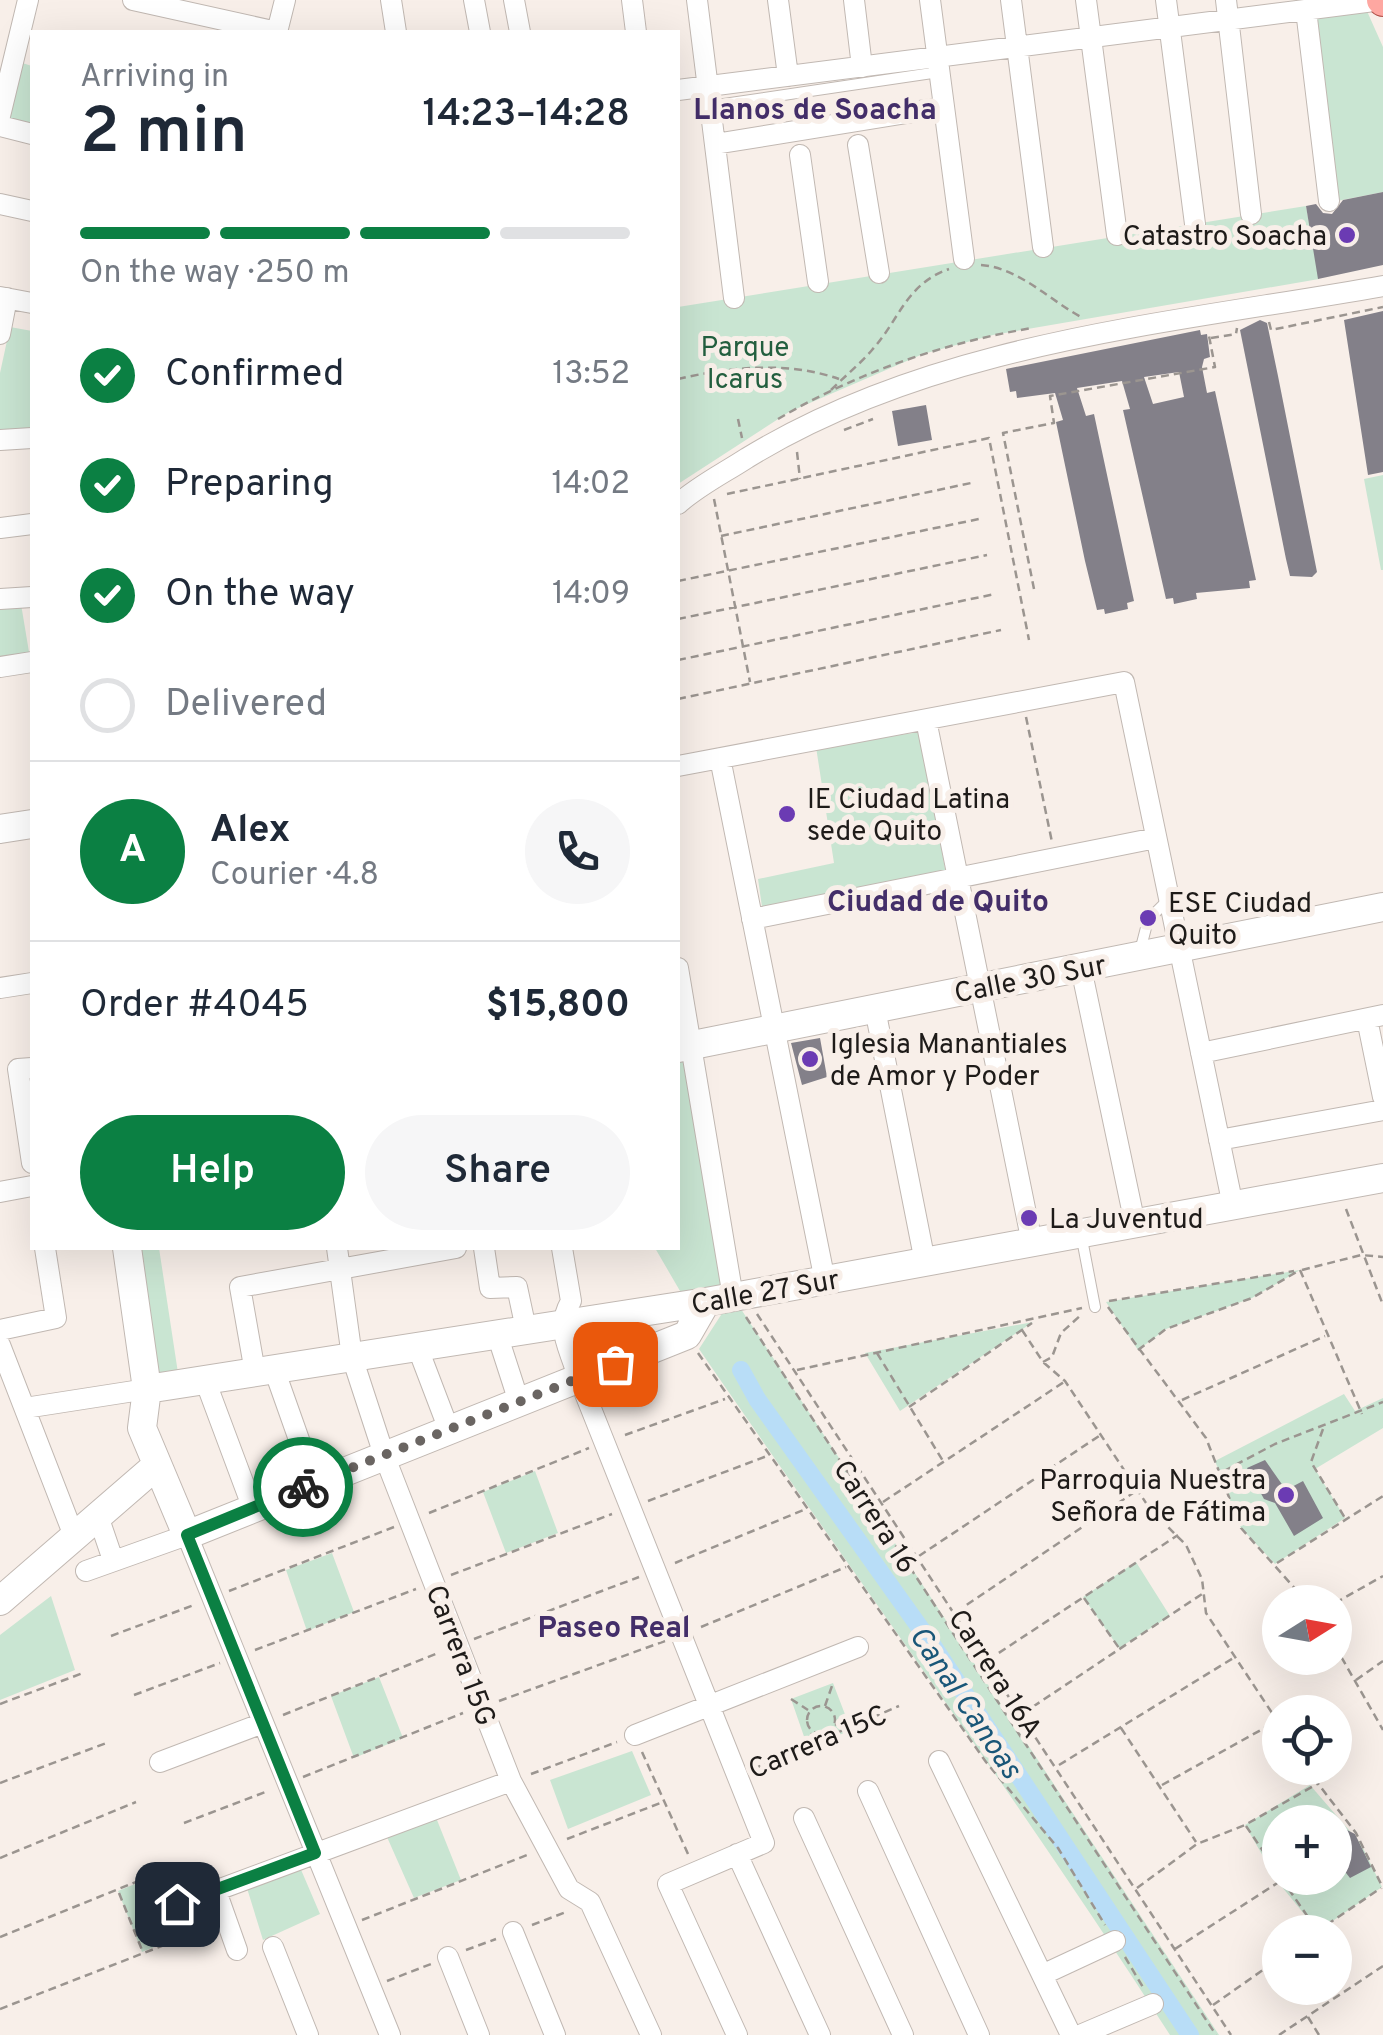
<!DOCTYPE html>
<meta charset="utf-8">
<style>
:root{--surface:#fff;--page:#f6f6f7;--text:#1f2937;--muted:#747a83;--line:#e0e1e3;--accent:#0b8043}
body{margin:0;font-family:Overpass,sans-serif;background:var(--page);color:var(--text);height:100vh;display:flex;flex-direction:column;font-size:38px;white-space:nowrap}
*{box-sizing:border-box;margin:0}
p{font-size:32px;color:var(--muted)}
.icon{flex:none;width:55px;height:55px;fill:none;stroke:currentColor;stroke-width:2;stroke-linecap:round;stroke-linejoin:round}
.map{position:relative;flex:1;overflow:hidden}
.side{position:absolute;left:30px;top:30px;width:650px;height:1220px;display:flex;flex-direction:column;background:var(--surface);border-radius:0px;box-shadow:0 10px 40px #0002}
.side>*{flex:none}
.needle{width:65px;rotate:79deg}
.tools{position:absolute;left:1262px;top:1585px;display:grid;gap:20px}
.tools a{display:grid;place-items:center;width:90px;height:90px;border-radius:50%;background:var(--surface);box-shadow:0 10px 40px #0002;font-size:50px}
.pin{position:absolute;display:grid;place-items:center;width:85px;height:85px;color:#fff;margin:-42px;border-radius:20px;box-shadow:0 5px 15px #0006}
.courier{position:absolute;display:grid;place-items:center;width:100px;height:100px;margin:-50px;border:8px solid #0b8043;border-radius:50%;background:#fff;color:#222;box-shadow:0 2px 12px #0007}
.head em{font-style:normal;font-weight:600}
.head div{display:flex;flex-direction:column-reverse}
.head{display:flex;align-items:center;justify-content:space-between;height:170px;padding:0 50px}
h1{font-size:65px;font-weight:600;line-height:75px}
.bar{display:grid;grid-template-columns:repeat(4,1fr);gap:15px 10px;align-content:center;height:120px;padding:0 50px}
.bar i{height:12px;border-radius:8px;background:var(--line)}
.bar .current{background:var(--accent)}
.bar p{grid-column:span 4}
.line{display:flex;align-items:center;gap:25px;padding:0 50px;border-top:2px solid var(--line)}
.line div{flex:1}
.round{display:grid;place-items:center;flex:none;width:105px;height:105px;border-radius:52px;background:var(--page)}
ol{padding:0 50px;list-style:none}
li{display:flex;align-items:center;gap:30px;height:110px}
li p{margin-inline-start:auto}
li .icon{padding:10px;border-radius:50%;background:var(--accent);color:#fff;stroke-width:4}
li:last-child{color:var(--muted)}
li i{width:55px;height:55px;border:5px solid var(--line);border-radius:50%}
.button{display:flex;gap:20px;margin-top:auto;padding:20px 50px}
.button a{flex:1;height:115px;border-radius:60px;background:var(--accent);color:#fff;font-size:40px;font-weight:600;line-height:115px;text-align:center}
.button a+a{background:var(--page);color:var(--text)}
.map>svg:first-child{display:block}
.green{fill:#c9e5d2;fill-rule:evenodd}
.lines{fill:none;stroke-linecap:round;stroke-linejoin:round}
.canal{stroke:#b8ddf7;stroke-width:18}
.building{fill:#838089;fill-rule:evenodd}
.lane-casing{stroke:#c1b8b2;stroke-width:12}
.street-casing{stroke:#c1b8b2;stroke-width:22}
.secondary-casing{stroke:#c1b8b2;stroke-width:30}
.primary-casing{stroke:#b05049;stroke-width:32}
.path{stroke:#9b9590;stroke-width:2.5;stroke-dasharray:8 5;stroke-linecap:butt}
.lane{stroke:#fff;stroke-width:10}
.street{stroke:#fff;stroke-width:20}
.secondary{stroke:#fff;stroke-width:28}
.primary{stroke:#fea7a1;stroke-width:30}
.done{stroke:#6a6562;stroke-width:10;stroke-dasharray:0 18}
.route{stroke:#0b8043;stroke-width:12}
.poi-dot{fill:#6b3bb3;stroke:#f8efe9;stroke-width:4}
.labels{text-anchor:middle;stroke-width:10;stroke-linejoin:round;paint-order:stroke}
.poi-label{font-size:28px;fill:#1e1b19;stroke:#f8efe9;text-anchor:start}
.park-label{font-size:28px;fill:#235f3f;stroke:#f8efe9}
.street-label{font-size:28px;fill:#1e1b19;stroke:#f8efe9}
.neighbourhood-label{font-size:30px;font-weight:bold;fill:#432e69;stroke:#f8efe9}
.water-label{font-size:30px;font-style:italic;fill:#195678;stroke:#f8efe9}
</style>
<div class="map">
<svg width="1383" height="2035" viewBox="0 0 1383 2035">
<rect width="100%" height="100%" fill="#f8efe9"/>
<!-- green -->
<path class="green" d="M1312 0H1362L1383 47V192L1337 201Z
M19 62 32 66V125L4 119Z
M1306 206 1319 279 993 335 923 354 789 412 678 484V307Z
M10 327 32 331V431L0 433V373Z
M1383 475V570H1381L1364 479Z
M20 598 30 658 0 662V602Z
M920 732 946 874 762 907 758 879 834 863 816 747Z
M678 974 733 1297 1219 2035H1170C1020 1802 856 1578 699 1349L732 1298 687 1303 655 1248H678Z
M134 1248H159L178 1373 153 1376Z
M1300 1270 1252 1298 1166 1329 1138 1350 1106 1302Z
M1033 1322 900 1411 865 1353Z
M1344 1394 1355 1411 1383 1398V1428L1315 1469 1345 1518 1275 1564 1241 1528 1215 1461Z
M535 1471 558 1533 506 1553 483 1492Z
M332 1553 354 1612 307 1631 286 1570Z
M1136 1562 1170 1616 1119 1648 1083 1597Z
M51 1596 75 1670 0 1700V1635Z
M379 1677 403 1738 354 1758 331 1696Z
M833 1683 851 1730 808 1748 791 1699Z
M632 1751 651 1795 568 1829 550 1780Z
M1310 1785 1361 1844 1382 1887 1318 1931 1278 1882 1245 1825ZM1280 1822H1335V1878H1280Z
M433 1810 461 1880 414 1898 383 1828Z
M299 1865 320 1914 263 1940 246 1885Z
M152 1877 176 1938 142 1952 118 1891Z"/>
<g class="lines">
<!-- canal -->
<path class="canal" d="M741 1370 757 1399 933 1646 1190 2035"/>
</g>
<!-- building -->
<path class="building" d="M1383 192V265L1318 279 1306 206 1316 204 1323 213 1332 214 1343 200Z
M1383 311V472L1368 475 1344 320Z
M1260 320 1267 323 1278 376 1317 572 1312 577 1290 576 1286 559 1240 330Z
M1200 330 1201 335 1207 334 1210 357 1204 359 1202 367 1207 393 1215 391 1256 580 1249 581 1250 588 1196 593 1197 599 1174 604 1173 598 1166 599 1123 410 1130 409 1122 381 1077 388 1086 416 1094 414 1134 601 1127 603 1128 609 1105 614 1104 609 1097 610 1085 561 1056 422 1063 420 1055 393 1017 398 1016 391 1010 392 1006 369ZM1179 372 1184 397 1153 404 1144 377Z
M926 405 932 440 898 446 892 411Z
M820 1038 827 1077 802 1085 791 1043Z
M1265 1460 1286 1490 1303 1481 1323 1518 1294 1536 1275 1503 1264 1499 1247 1468Z
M1335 1824 1355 1834 1371 1867 1350 1878 1335 1859Z"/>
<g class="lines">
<defs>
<path id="lane" d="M710 106 939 72
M1139 955 1148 920 1169 899
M1081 1234 1095 1307"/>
<path id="street" d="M133 0 277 32
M391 0 396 32
M474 0 480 32
M514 0 520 32
M632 0 636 32
M697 0 734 298
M778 0 788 76
M854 0 862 67
M930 0 964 259
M1011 0 1043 247
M1086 0 1117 235
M1166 0 1195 224
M1226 0 1251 214
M1306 10 1329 201
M277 32 285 0
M678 90 1383 0
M0 116 28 0
M0 126 32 134
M715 144 944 107
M858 145 879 273
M800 155 818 282
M0 204 32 211
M0 297 32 303
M0 334 7 298
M0 440 32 438
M678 504C698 486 724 473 747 458 936 342 1169 324 1383 286
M0 528 32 524
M0 599 32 597
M0 667 32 662
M926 720 1032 1243
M720 758 825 1281
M678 766 1124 682 1233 1206
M752 919 1156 838
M678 968 733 1297
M1081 968 1135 1224
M0 988 32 983
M875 1009 925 1262
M1367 1019 1383 1097
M1201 1053 1383 1015
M32 1068 18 1069 32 1163
M1219 1140 1383 1110
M0 1192 32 1186
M337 1248 352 1357 384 1455 511 1781 569 1889 590 1902 651 2035
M484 1248 490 1288 517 1287 526 1329
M562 1248 571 1301C556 1328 567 1342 576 1371L764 1843 668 1884 737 2035
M0 1330 56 1318 45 1248
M497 1334 519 1402
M0 1345 74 1536
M417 1346 449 1430
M274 1369 314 1482
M255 1372 240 1287 456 1248
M205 1380 252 1506
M25 1408 147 1389
M98 1516 113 1560
M86 1571 187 1535 390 2035
M635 1735 858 1647
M939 1761 1071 2035
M160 1762 263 1723
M868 1791 979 2035
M804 1818 903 2035
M737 1854 820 2035
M216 1891 237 1950
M177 1905 511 1781
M513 1932 555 2035
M273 1947 308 2035
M448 1957 479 2035
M1042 1975 1115 1941
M1080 2035 1153 2004"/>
<path id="secondary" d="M0 829 32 824
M678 1048 1383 907
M127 1248 147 1389 142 1428 187 1535 687 1335 706 1302
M147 1389 706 1302 1383 1178
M0 1601 157 1465"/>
<path id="primary" d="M1382 0 1383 1"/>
</defs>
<!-- lane casing -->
<use href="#lane" class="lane-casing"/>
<!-- street casing -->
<use href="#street" class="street-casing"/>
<!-- secondary casing -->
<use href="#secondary" class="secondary-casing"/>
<!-- primary casing -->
<use href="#primary" class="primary-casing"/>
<!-- path -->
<path class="path" d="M981 265C1020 268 1050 301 1083 318
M1269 322 1271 330 1383 307
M1211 338 1236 334 1237 328
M678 379C729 367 788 361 839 379
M831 390C845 376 860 364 872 350 900 319 906 284 949 269
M738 419 742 438
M778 419C856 373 943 343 1032 328
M844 430 873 419
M797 452 800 479
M727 494 989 438 1029 640
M714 499 750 682
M721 536 971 483
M678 581 979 519
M1034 589 1003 433 1054 423 1050 396 1215 367 1209 336
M678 619 987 555
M678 660 995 594
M678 699 1001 630
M1026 717 1052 842
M1346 1209 1383 1305
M1302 1270 1361 1255 1383 1257
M1109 1301 1294 1271
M1108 1307 1206 1438 1241 1528 1307 1602
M757 1314 1231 2035
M746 1317 1216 2035
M1022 1330 1043 1362 1065 1381 1150 1509 1186 1545 1202 1579 1206 1613 1280 1725
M1138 1350 1166 1329 1252 1298 1300 1270 1362 1414
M698 1353 986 1762 1058 1848 1105 1925
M877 1353 943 1461
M1043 1362 1052 1357 1061 1333 1082 1314
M797 1370 1082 1308
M1182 1400 1325 1336
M909 1407 1032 1323
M1323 1429 1311 1462 1345 1518
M625 1435 725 1399
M1224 1471 1275 1444 1383 1402
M648 1501 767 1456
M883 1502 1064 1382
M429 1513 589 1448
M919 1556 1099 1436
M675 1563 806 1509
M1277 1563 1383 1496
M451 1575 612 1514
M229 1591 394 1527
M1084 1598 1119 1648
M1335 1603 1383 1576
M956 1612 1136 1491
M701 1627 846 1567
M111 1636 194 1605
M474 1639 639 1577
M1335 1646 1383 1730
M255 1650 416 1589
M988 1660 1178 1535
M1356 1680 1383 1661
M134 1695 220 1663
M791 1699 808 1710
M499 1701 665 1641
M0 1704 83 1673
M807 1720a14 14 0 1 1 28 0a14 14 0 1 1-28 0Z
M825 1706 833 1683
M1022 1714 1202 1594
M283 1715 438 1653
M835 1724 850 1730
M1121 1728 1196 1842
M808 1748 812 1733
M642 1752 688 1854
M1059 1765 1235 1657
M1306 1768 1356 1833 1383 1888
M753 1769 899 1706
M531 1774 617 1742
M303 1777 463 1713
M0 1783 109 1742
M1162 1785 1277 1721
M184 1823 268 1791
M1246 1826 1280 1876
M567 1839 663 1802
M0 1858 136 1802
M1281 1878 1317 1930
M1137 1888 1197 1844 1245 1825 1317 1784
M119 1893 142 1950
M362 1920 527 1855
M532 1925 566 1912
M1316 1932 1381 1888
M0 1937 163 1871
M1175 1949 1282 1880
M466 1950 496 1939
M1125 1957 1144 1989
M387 1981 431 1964
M1213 2005 1280 1958
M0 2009 190 1935
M1308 2017 1319 2035
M1279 2035 1383 1966"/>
<!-- lane -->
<use href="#lane" class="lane"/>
<!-- street -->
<use href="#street" class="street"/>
<!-- secondary -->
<use href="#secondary" class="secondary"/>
<!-- primary -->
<use href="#primary" class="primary"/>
</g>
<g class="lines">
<!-- done -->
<path class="done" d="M303 1487 615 1364"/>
<!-- route -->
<path class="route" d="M177 1904 315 1853 187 1535 303 1487"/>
</g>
<!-- markers -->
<g class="poi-dot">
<circle cx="1347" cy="235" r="10"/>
<circle cx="787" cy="814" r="10"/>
<circle cx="1148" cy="918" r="10"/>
<circle cx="810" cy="1059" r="10"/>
<circle cx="1029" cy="1218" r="10"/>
<circle cx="1286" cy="1495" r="10"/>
</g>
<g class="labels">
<!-- poi labels -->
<g class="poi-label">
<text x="1327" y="245" text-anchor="end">Catastro Soacha</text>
<text x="807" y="808">IE Ciudad Latina<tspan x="807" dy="32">sede Quito</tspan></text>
<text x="1168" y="912">ESE Ciudad<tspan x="1168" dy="32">Quito</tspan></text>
<text x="830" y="1053">Iglesia Manantiales<tspan x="830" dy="32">de Amor y Poder</tspan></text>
<text x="1049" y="1228">La Juventud</text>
<text x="1266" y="1489" text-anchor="end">Parroquia Nuestra<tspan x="1266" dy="32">Señora de Fátima</tspan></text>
</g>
<!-- park labels -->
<g class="park-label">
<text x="745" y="356">Parque<tspan x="745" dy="32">Icarus</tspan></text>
</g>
<!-- street labels -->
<g class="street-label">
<text transform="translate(1030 978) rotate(-11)" y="10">Calle 30 Sur</text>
<text transform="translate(765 1291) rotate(-10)" y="10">Calle 27 Sur</text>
<text transform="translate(876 1516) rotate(57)" y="10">Carrera 16</text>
<text transform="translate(462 1655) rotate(69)" y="10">Carrera 15G</text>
<text transform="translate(996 1673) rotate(57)" y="10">Carrera 16A</text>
<text transform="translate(817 1741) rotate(-23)" y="10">Carrera 15C</text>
</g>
<!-- neighbourhood labels -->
<g class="neighbourhood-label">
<text x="815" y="119">Llanos de Soacha</text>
<text x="938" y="911">Ciudad de Quito</text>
<text x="614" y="1637">Paseo Real</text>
</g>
<!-- water labels -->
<g class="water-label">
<text transform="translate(966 1702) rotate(56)" y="10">Canal Canoas</text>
</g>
</g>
</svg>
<div class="tools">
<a><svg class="needle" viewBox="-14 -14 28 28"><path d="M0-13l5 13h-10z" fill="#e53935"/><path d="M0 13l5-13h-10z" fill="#747a83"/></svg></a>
<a><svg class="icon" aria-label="locate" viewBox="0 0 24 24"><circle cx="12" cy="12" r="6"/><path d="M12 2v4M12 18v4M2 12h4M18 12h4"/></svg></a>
<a>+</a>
<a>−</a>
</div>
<div class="pin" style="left:615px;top:1364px;background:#ea580c"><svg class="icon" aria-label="bag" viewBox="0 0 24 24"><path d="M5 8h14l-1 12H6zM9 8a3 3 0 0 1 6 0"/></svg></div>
<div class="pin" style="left:177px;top:1904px;background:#1f2937"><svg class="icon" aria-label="home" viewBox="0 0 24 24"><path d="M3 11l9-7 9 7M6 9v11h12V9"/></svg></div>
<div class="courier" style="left:303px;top:1487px"><svg class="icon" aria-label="bike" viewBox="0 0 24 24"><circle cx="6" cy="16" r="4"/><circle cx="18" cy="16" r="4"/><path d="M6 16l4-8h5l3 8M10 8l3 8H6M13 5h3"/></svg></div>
<section class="side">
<div class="head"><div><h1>2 min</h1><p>Arriving in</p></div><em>14:23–14:28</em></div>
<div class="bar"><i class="current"></i><i class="current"></i><i class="current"></i><i></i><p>On the way · 250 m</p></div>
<ol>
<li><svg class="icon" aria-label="check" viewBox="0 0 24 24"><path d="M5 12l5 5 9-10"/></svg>Confirmed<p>13:52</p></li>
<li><svg class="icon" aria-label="check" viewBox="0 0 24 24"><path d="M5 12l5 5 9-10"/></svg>Preparing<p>14:02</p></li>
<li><svg class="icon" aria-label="check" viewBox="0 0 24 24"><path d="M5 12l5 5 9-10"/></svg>On the way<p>14:09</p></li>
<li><i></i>Delivered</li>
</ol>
<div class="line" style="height:180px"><b class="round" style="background:var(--accent);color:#fff">A</b><div><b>Alex</b><p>Courier · 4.8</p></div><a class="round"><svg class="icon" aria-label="phone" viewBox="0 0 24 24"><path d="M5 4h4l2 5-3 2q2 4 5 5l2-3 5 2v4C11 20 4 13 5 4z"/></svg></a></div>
<div class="line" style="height:130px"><div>Order #4045</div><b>$15,800</b></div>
<div class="button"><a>Help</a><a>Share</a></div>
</section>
</div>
